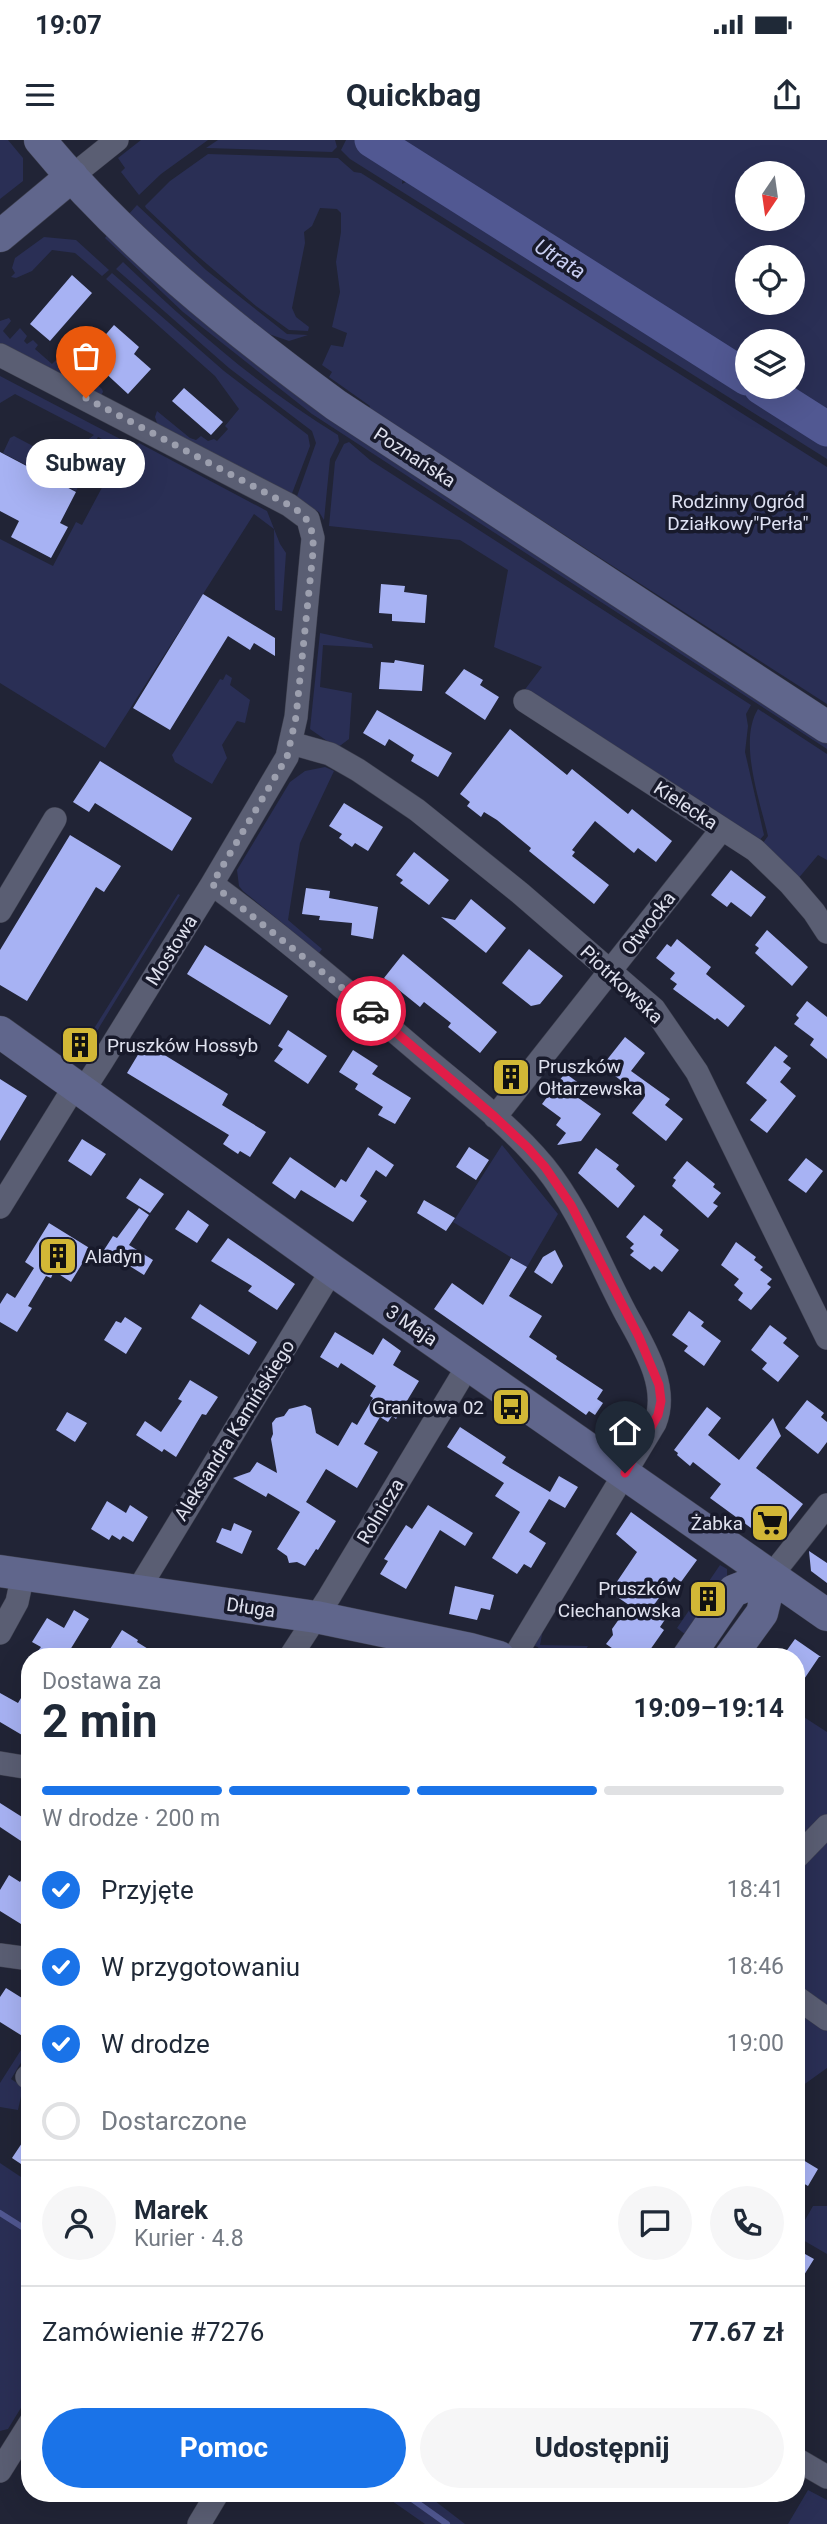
<!DOCTYPE html>
<html lang="pl">
<meta charset="utf-8">
<style>
:root{--surface:#fff;--page:#f6f6f7;--text:#1f2937;--muted:#747a83;--line:#e0e1e3;--accent:#1a73e8}
body{margin:0;font-family:Roboto,sans-serif;background:var(--page);color:var(--text);height:100vh;display:flex;flex-direction:column;font-size:26px;white-space:nowrap}
*{box-sizing:border-box;margin:0}
p{font-size:23px;color:var(--muted)}
.icon{flex:none;width:38px;height:38px;fill:none;stroke:currentColor;stroke-width:2;stroke-linecap:round;stroke-linejoin:round}
.map{position:relative;flex:1;overflow:hidden}
.sheet{position:absolute;left:21px;top:1508px;width:784px;height:854px;display:flex;flex-direction:column;background:var(--surface);border-radius:28px;box-shadow:0 7px 28px #0002}
.sheet>*{flex:none}
.needle{width:46px;rotate:193deg}
.controls{position:absolute;left:735px;top:21px;display:grid;gap:14px}
.controls a{display:grid;place-items:center;width:70px;height:70px;border-radius:50%;background:var(--surface);box-shadow:0 7px 28px #0002;font-size:35px}
.pin{position:absolute;display:grid;place-items:center;width:60px;height:60px;color:#fff;margin:-72px -30px;border-radius:50% 50% 50% 0;rotate:-45deg;box-shadow:0 0 7px #0007}
.pin .icon{rotate:45deg}
.courier{position:absolute;display:grid;place-items:center;width:70px;height:70px;margin:-35px;border:5px solid #e11d48;border-radius:50%;background:#fff;color:#222;box-shadow:0 2px 9px #0007}
.bubble{position:absolute;height:49px;border-radius:24px;background:var(--surface);box-shadow:0 7px 28px #0002;font-size:23px;font-weight:700;line-height:49px;text-align:center}
.head em{font-style:normal;font-weight:700}
.head div{display:flex;flex-direction:column-reverse}
.head{display:flex;align-items:center;justify-content:space-between;height:119px;padding:0 21px}
h1{font-size:46px;font-weight:700;line-height:52px}
.bar{display:grid;grid-template-columns:repeat(4,1fr);gap:10px 7px;align-content:center;height:84px;padding:0 21px}
.bar i{height:9px;border-radius:5px;background:var(--line)}
.bar .on{background:var(--accent)}
.bar p{grid-column:span 4}
.line{display:flex;align-items:center;gap:18px;padding:0 21px;border-top:2px solid var(--line)}
.line div{flex:1}
.round{display:grid;place-items:center;flex:none;width:74px;height:74px;border-radius:37px;background:var(--page)}
ol{padding:0 21px;list-style:none}
li{display:flex;align-items:center;gap:21px;height:77px}
li p{margin-inline-start:auto}
li .icon{padding:7px;border-radius:50%;background:var(--accent);color:#fff;stroke-width:4}
li:last-child{color:var(--muted)}
li i{width:38px;height:38px;border:4px solid var(--line);border-radius:50%}
.action{display:flex;gap:14px;margin-top:auto;padding:14px 21px}
.action a{flex:1;height:80px;border-radius:42px;background:var(--accent);color:#fff;font-size:28px;font-weight:700;line-height:80px;text-align:center}
.action a+a{background:var(--page);color:var(--text)}
.status{display:flex;justify-content:space-between;align-items:center;height:49px;padding:0 35px;background:var(--surface);direction:ltr}
.status svg{height:19px;fill:currentColor}
header{display:flex;justify-content:space-between;align-items:center;height:91px;padding:0 21px;background:var(--surface);font-size:32px;font-weight:700}
.map>svg:first-child{display:block}
.green{fill:#2a2f55;fill-rule:evenodd}
.lines{fill:none;stroke-linecap:round;stroke-linejoin:round}
.stream{stroke:#515892;stroke-width:6}
.river{stroke:#515892;stroke-width:35}
.building{fill:#a7b2f3}
.street-casing{stroke:#3e404f;stroke-width:24}
.secondary-casing{stroke:#3e404f;stroke-width:33}
.street{stroke:#5a5e73;stroke-width:23}
.secondary{stroke:#60668c;stroke-width:32}
.done{stroke:#9c9fae;stroke-width:7;stroke-dasharray:0 12.6}
.route{stroke:#e11d48;stroke-width:9}
.labels{text-anchor:middle;stroke-width:7;stroke-linejoin:round;paint-order:stroke}
.street-label{font-size:19px;fill:#dfe1ee;stroke:#181a2b}
.park-label{font-size:19px;fill:#dfe2f4;stroke:#181a2b}
.poi-label{font-size:19px;fill:#dfe1ee;stroke:#181a2b;text-anchor:start}
.water-label{font-size:21px;font-style:italic;fill:#c9cff3;stroke:#181a2b}
</style>
<div class="status"><b>19:07</b><svg viewBox="0 0 49 12"><path d="M0 12V9h3v3zM5 12V6h3v6zM10 12V3h3v9zM15 12V0h3v12zM26 1h20v11H26zM47 4h2v5h-2z"/></svg></div>
<header><svg class="icon" aria-label="menu" viewBox="0 0 24 24"><path d="M4 6h16M4 12h16M4 18h16"/></svg>Quickbag<svg class="icon" aria-label="share" viewBox="0 0 24 24"><path d="M12 15V3M7 8l5-5 5 5M5 13v7h14v-7"/></svg></header>
<div class="map">
<svg width="827" height="2384" viewBox="0 0 827 2384">
<rect width="100%" height="100%" fill="#212436"/>
<!-- green -->
<path class="green" d="M0 0H8L23 18V41L0 59Z
M141 0H208L161 34 139 55 121 32 125 28 118 18Z
M218 0H335L337 7 332 12 206 8Z
M346 0H357L397 26 403 36 402 44 410 40 425 43 827 297V319L350 19 341 10Z
M385 0H827V280L775 247H793V201H747V229ZM793 33V79H747V33ZM793 117V163H747V117Z
M208 14 338 18 354 32 361 33 827 327V564L369 269 370 266 329 237 332 232 322 225 331 205 343 207 347 193 332 187 340 152 336 122 341 92V73L337 69 320 68 312 86 304 92 305 103 292 168 296 177 309 187 308 191 289 190 256 166 193 112 146 68 145 66 170 41Z
M137 65 206 130 287 194 308 195 289 201 260 191 228 165 128 75Z
M108 93 827 600V609L312 274 183 172 105 98Z
M44 97 76 100 109 130 102 136 75 113 52 110 32 131 16 138 11 137 15 133 12 128 15 118Z
M123 122C189 185 259 247 338 295L339 301 330 319 324 380 319 372 296 359 316 303 312 291 229 228 116 129Z
M112 133 224 231 308 295 310 306 291 356 158 286 155 277 157 271 190 298 196 300 201 296 208 301 214 299 217 301 228 289 225 286 239 269 215 236 106 139Z
M9 178 11 181 3 191 10 199 20 188 27 196 24 201 27 204 33 200 38 205 35 209 52 224 56 220 69 230 77 226 102 249 103 252 101 255 0 205V181Z
M0 236 124 301C121 310 117 320 106 320L114 305 98 297 90 312 82 308V304L94 295 15 254 0 263Z
M14 296 82 332 83 338 76 351 3 313 10 298Z
M349 302 370 320 751 565 746 574 748 586 745 612 764 695 757 703 523 552 542 527 494 507 508 430 460 400 329 386 335 322 344 304Z
M139 303 267 371 280 404 286 413 282 471 275 470 274 389 254 374 105 608 0 543V399L53 426 76 382 82 385 106 340 124 324 131 309Z
M320 493 372 504 373 508 323 505 320 547 352 553 349 599 337 608 310 589Z
M226 534 232 538 230 545 250 560 245 583 237 581 222 605 227 618 212 644 175 622 172 615 220 539 223 540Z
M758 569 827 614V720L818 715 797 740 760 707 768 696C760 661 738 601 758 569Z
M325 627 334 631 300 703 288 780 322 809 319 813 243 751 239 746 237 730 290 642 305 631Z
M178 754 180 755 100 886 84 917 75 919Z
M502 1005 558 1074 527 1127 453 1082Z
M720 1425 727 1429V1436L714 1455 707 1452 701 1461 707 1465 686 1495 677 1488Z
M543 1489 540 1505 588 1506 585 1511 593 1516 541 1517 538 1507 532 1505Z
M796 1572 827 1592V1677L796 1708Z
M827 1696V1870L796 1850V1729Z
M796 1863 827 1886V1928L802 1946H796Z
M21 1910 28 1911 11 1939 23 1947 18 1970 0 1967V1943Z
M0 2023 30 2043V2253L8 2289 0 2291Z
M813 2066H827V2114L796 2096Z
M808 2350 827 2360V2384H788Z
M382 2354H426L465 2384H425Z"/>
<g class="lines">
<!-- stream -->
<path class="stream" d="M0 2073 30 2092
M405 2354 447 2384"/>
<!-- river -->
<path class="river" d="M372 0 747 238
M761 247 827 289"/>
</g>
<!-- building -->
<path class="building" d="M72 135 92 153 50 201 30 184Z
M114 185 139 207 134 214 151 229 128 254 87 216Z
M184 248 223 282 211 295 172 261Z
M0 312 76 352 60 383 68 387 51 418 11 397 19 381 0 371Z
M381 444 405 446 404 452 427 455 425 483 392 481V474L379 473Z
M203 454 275 498V516L254 503 250 510 228 496 170 590 133 568Z
M395 520 424 525 422 551 379 549 381 522 394 523Z
M464 529 483 540 480 545 499 557 485 580 445 553Z
M377 570 452 613 438 637 411 621 414 615 389 599 385 606 363 593Z
M510 589 567 635 572 629 628 674 632 669 672 701 656 722 638 708 634 713 595 681 572 710 575 712 572 716 609 745 594 764 529 711 531 708 497 680 484 672 481 677 467 666 470 662 460 654Z
M100 621 192 678 172 711 95 663 89 672 73 662Z
M344 663 383 687 368 711 355 703 352 707 339 698 342 694 329 686Z
M70 695 121 726 104 752 96 747 27 861 0 845V810Z
M414 712 449 740 429 765 400 743 403 740 396 735Z
M731 730 766 757 751 777 731 762 727 767 711 755Z
M306 748 330 751 329 758 378 767 373 799 351 795 352 783 319 780 320 776 302 774Z
M471 759 506 788 486 813 441 777 455 780Z
M767 790 808 827 792 846 755 813 759 808 755 805Z
M677 799 711 827 706 834 745 866 728 887 717 878 715 880 673 849 677 844 670 839 675 833 656 818 667 804 671 807Z
M205 805 288 856 270 885 187 834Z
M529 809 563 836 540 864 531 866 502 843Z
M403 814 497 892 480 913 448 887 451 883 424 862 420 867 384 838Z
M807 861 827 877V919L810 905 814 899 794 884 799 878 796 875Z
M288 890 327 916 308 944 274 921 283 909 278 906Z
M625 897 645 913 631 931 670 959 665 965 683 979 666 1001 632 973 644 958 602 926Z
M145 903 228 954 222 965 266 992 250 1017 240 1011 238 1014 223 1004 229 995 127 933Z
M775 906 788 916 783 922 791 928 780 942 796 956 767 993 750 980 767 960 746 943Z
M353 910 378 926 372 934 411 958 395 984 378 975 383 967 355 949 358 944 339 932Z
M565 933 584 947 577 957 601 974 581 1001 557 1005 566 993 556 985 561 978 542 964Z
M0 939 27 956 0 1001Z
M82 999 106 1014 91 1036 68 1021Z
M368 1007 394 1025 386 1037 376 1030 360 1056 367 1061 353 1082 301 1050 295 1059 272 1043 290 1017 335 1048 341 1039 346 1042Z
M469 1007 489 1020 476 1040 456 1027Z
M596 1008 619 1025 616 1029 635 1046 618 1068 578 1033Z
M806 1018 823 1031 806 1053 788 1040Z
M687 1021 715 1044 713 1047 721 1053 713 1063 718 1066 708 1078 672 1046 676 1040 673 1038Z
M140 1038 164 1054 150 1073 126 1058Z
M424 1060 455 1078 446 1091 417 1073Z
M139 1068 149 1075 129 1105 153 1120 144 1135 104 1110 113 1096 117 1098Z
M188 1070 209 1085 197 1103 175 1089Z
M644 1075 663 1090 660 1095 679 1110 662 1132 654 1126 650 1130 630 1115 634 1111 630 1108 634 1104 626 1097Z
M49 1083 91 1109 71 1142 54 1131 51 1138 46 1136 28 1166 32 1168 17 1192 0 1182V1164L7 1153 15 1158 34 1128 25 1122Z
M228 1098 295 1144 277 1170 248 1151 252 1146 211 1121Z
M736 1102 756 1117 754 1120 763 1127 760 1130 772 1139 767 1144 771 1147 751 1170 738 1160 743 1153 734 1145 739 1139 721 1125Z
M555 1110 563 1126 552 1144 534 1132 543 1117Z
M511 1118 527 1127 509 1156 542 1176 529 1197 557 1216 556 1219 603 1250 597 1259 603 1263 595 1275 589 1271 586 1275 434 1169 452 1143 483 1165Z
M200 1164 257 1202 249 1215 191 1178Z
M689 1171 704 1182 701 1186 721 1201 704 1226 684 1211 688 1206 672 1195Z
M125 1177 142 1188 126 1214 104 1200 116 1181 121 1183Z
M770 1185 787 1198 783 1203 799 1216 778 1242 762 1229 767 1223 751 1210Z
M335 1192 373 1215 383 1198 401 1211 393 1225 419 1241 396 1279 392 1276 388 1282 380 1277 364 1304 378 1312 357 1348 326 1329 306 1362 336 1381 318 1410 316 1409 305 1426 297 1422 289 1423 287 1416 277 1409 300 1372 268 1353 266 1357 233 1338 250 1332 257 1322 277 1333 271 1299 273 1294 272 1283 276 1278 284 1276 289 1269 305 1265 311 1268 316 1293 338 1306 352 1282 357 1285 373 1258 370 1256 376 1246 341 1223 338 1228 320 1217Z
M190 1240 218 1257 206 1275 202 1274 176 1317 164 1309 162 1312 136 1295 145 1281 161 1292 182 1261 178 1259Z
M807 1260 824 1273 821 1277 827 1282V1302L818 1314 785 1288Z
M707 1267 721 1278 708 1295 739 1320 773 1278 781 1296 756 1328 803 1364 778 1396H762L710 1358 721 1344 693 1322 690 1326 677 1315 678 1313 674 1310Z
M67 1272 87 1283 75 1302 56 1290Z
M460 1287 506 1317 502 1323 550 1352 559 1336 578 1347 565 1368 549 1359 529 1392 546 1403 531 1428 524 1424 517 1434 492 1418 520 1372 495 1356 504 1343 447 1307Z
M107 1361 126 1373 130 1365 148 1377 133 1402 123 1396 120 1400 112 1395 109 1400 91 1389Z
M428 1365 473 1393 465 1406 440 1390 406 1449 380 1434 388 1421 384 1419 406 1385 412 1389Z
M631 1372 697 1420 681 1442 674 1437 651 1469 666 1478 660 1487 664 1490 645 1517H625L606 1504 613 1495 612 1489 629 1465 610 1452 637 1412 616 1394Z
M234 1383 252 1391 242 1414 216 1402 222 1388 231 1391Z
M809 1411 827 1423V1443L811 1431Z
M455 1446 494 1455 490 1470 481 1468 477 1480 449 1474Z
M74 1470 89 1479 70 1510 68 1509 62 1517H48L38 1511 41 1507 32 1502 47 1478 64 1488Z
M122 1490 138 1500 137 1502 161 1517H105Z
M795 1499 821 1517H819L796 1551V1517H782Z
M30 1543V1583L22 1595 0 1582V1553L18 1563Z
M0 1663 30 1682V1707L0 1687Z
M30 1726V1769L21 1784 0 1771V1750L9 1735 20 1742Z
M6 1848 30 1863V1887L24 1897 0 1882V1857Z
M30 1991V2030L12 2018Z
M803 2020 818 2029 808 2046 796 2039V2032Z
M796 2109 814 2119 796 2148Z"/>
<g class="lines">
<defs>
<path id="street" d="M72 36 117 0
M0 215 289 365 308 379 313 398 296 577 287 617 212 744 101 923 88 943 70 954 0 1067
M525 561 755 710 790 744 814 772 827 792
M291 603 330 614 358 630 417 670 520 753 654 869 697 932 827 1198
M212 744C284 797 354 857 422 915 464 950 509 984 544 1026 579 1069 600 1125 626 1174 643 1205 670 1247 655 1283L514 1517
M0 771 55 679
M495 977 722 689
M771 1436 827 1365
M138 1450 332 1130
M0 1493 17 1462 23 1434
M290 1517 329 1457 469 1224
M0 1623 30 1628
M796 1718 827 1686
M0 1815 30 1819
M796 1857 827 1879
M27 1937 30 1934
M796 2319 827 2337
M0 2331 30 2283
M199 2384 217 2354"/>
<path id="secondary" d="M40 0C124 102 230 187 336 265L827 587
M0 96 72 36
M0 892 332 1130 827 1475
M0 1431 316 1477 470 1509 499 1517
M688 1517 733 1451 771 1436
M730 1517 762 1473 771 1436"/>
</defs>
<!-- street casing -->
<use href="#street" class="street-casing"/>
<!-- secondary casing -->
<use href="#secondary" class="secondary-casing"/>
<!-- street -->
<use href="#street" class="street"/>
<!-- secondary -->
<use href="#secondary" class="secondary"/>
</g>
<g class="lines">
<!-- done -->
<path class="done" d="M86 258 289 365C310 377 314 389 313 412L296 577 287 617 212 744 371 871"/>
<!-- route -->
<path class="route" d="M371 871 495 977 528 1008 545 1027 571 1065 639 1197 659 1245 661 1261 658 1275 625 1333"/>
</g>
<!-- icons -->
<defs>
<symbol id="building-square" viewBox="-11 -11 22 22"><rect x="-9" y="-9" width="18" height="18" rx="4" fill="#d2b736" stroke="#181a2b"/><path d="M-4-6H4V6H1V3H-1V6H-4ZM-2.5-4.3h1.7v1.8h-1.7ZM.8-4.3h1.7v1.8H.8ZM-2.5-1h1.7V.8h-1.7ZM.8-1h1.7V.8H.8Z" fill="#111"/></symbol>
<symbol id="bus-square" viewBox="-11 -11 22 22"><rect x="-9" y="-9" width="18" height="18" rx="4" fill="#d2b736" stroke="#181a2b"/><path d="M-5-6H5V4H4V6H2V4H-2V6H-4V4H-5ZM-3.5-4V0h7V-4ZM-3.5 1.2v1.5H-2V1.2ZM2 1.2v1.5H3.5V1.2Z" fill="#111"/></symbol>
<symbol id="supermarket-square" viewBox="-11 -11 22 22"><rect x="-9" y="-9" width="18" height="18" rx="4" fill="#d2b736" stroke="#181a2b"/><path d="M-6-5.5h2.5l.6 2H6L4.5 2H-2.5L-4.4-4H-6ZM-1.5 3.2a1.3 1.3 0 1 0 .1 0ZM3 3.2a1.3 1.3 0 1 0 .1 0Z" fill="#111"/></symbol>
</defs>
<g fill-rule="evenodd">
<use href="#building-square" x="58" y="883" width="44" height="44"/>
<use href="#building-square" x="489" y="915" width="44" height="44"/>
<use href="#building-square" x="36" y="1094" width="44" height="44"/>
<use href="#bus-square" x="489" y="1245" width="44" height="44"/>
<use href="#supermarket-square" x="748" y="1361" width="44" height="44"/>
<use href="#building-square" x="686" y="1437" width="44" height="44"/>
</g>
<g class="labels">
<!-- street labels -->
<g class="street-label">
<text transform="translate(415 317) rotate(33)" y="7">Poznańska</text>
<text transform="translate(686 665) rotate(33)" y="7">Kielecka</text>
<text transform="translate(648 783) rotate(-52)" y="7">Otwocka</text>
<text transform="translate(171 810) rotate(-58)" y="7">Mostowa</text>
<text transform="translate(622 844) rotate(43)" y="7">Piotrkowska</text>
<text transform="translate(412 1185) rotate(34)" y="7">3 Maja</text>
<text transform="translate(234 1290) rotate(-58)" y="7">Aleksandra Kamińskiego</text>
<text transform="translate(380 1371) rotate(-59)" y="7">Rolnicza</text>
<text transform="translate(251 1467) rotate(8)" y="7">Długa</text>
</g>
<!-- park labels -->
<g class="park-label">
<text x="738" y="368">Rodzinny Ogród<tspan x="738" dy="22">Działkowy"Perła"</tspan></text>
</g>
<!-- poi labels -->
<g class="poi-label">
<text x="107" y="912">Pruszków Hossyb</text>
<text x="538" y="933">Pruszków<tspan x="538" dy="22">Ołtarzewska</tspan></text>
<text x="85" y="1123">Aladyn</text>
<text x="484" y="1274" text-anchor="end">Granitowa 02</text>
<text x="743" y="1390" text-anchor="end">Żabka</text>
<text x="681" y="1455" text-anchor="end">Pruszków<tspan x="681" dy="22">Ciechanowska</tspan></text>
</g>
<!-- water labels -->
<g class="water-label">
<text transform="translate(560 119) rotate(32)" y="7">Utrata</text>
</g>
</g>
</svg>
<div class="controls">
<a><svg class="needle" viewBox="-14 -14 28 28"><path d="M0-13l5 13h-10z" fill="#e53935"/><path d="M0 13l5-13h-10z" fill="#747a83"/></svg></a>
<a><svg class="icon" aria-label="locate" viewBox="0 0 24 24"><circle cx="12" cy="12" r="6"/><path d="M12 2v4M12 18v4M2 12h4M18 12h4"/></svg></a>
<a><svg class="icon" aria-label="layers" viewBox="0 0 24 24"><path d="M12 4l9 5-9 5-9-5zM3 14l9 5 9-5"/></svg></a>
</div>
<div class="pin" style="left:86px;top:258px;background:#ea580c"><svg class="icon" aria-label="bag" viewBox="0 0 24 24"><path d="M5 8h14l-1 12H6zM9 8a3 3 0 0 1 6 0"/></svg></div>
<div class="pin" style="left:625px;top:1333px;background:#1f2937"><svg class="icon" aria-label="home" viewBox="0 0 24 24"><path d="M3 11l9-7 9 7M6 9v11h12V9"/></svg></div>
<div class="courier" style="left:371px;top:871px"><svg class="icon" aria-label="car" viewBox="0 0 24 24"><path d="M5 17H2v-5l4-1 3-4h7l3 4 3 1v5h-3M9 17h6M6 11h13"/><circle cx="7" cy="17" r="2"/><circle cx="17" cy="17" r="2"/></svg></div>
<div class="bubble" style="left:26px;top:299px;width:119px">Subway</div>
<section class="sheet">
<div class="head"><div><h1>2 min</h1><p>Dostawa za</p></div><em>19:09–19:14</em></div>
<div class="bar"><i class="on"></i><i class="on"></i><i class="on"></i><i></i><p>W drodze · 200 m</p></div>
<ol>
<li><svg class="icon" aria-label="check" viewBox="0 0 24 24"><path d="M5 12l5 5 9-10"/></svg>Przyjęte<p>18:41</p></li>
<li><svg class="icon" aria-label="check" viewBox="0 0 24 24"><path d="M5 12l5 5 9-10"/></svg>W przygotowaniu<p>18:46</p></li>
<li><svg class="icon" aria-label="check" viewBox="0 0 24 24"><path d="M5 12l5 5 9-10"/></svg>W drodze<p>19:00</p></li>
<li><i></i>Dostarczone</li>
</ol>
<div class="line" style="height:126px"><a class="round"><svg class="icon" aria-label="person" viewBox="0 0 24 24"><circle cx="12" cy="8" r="4"/><path d="M4 21q1-7 8-7t8 7"/></svg></a><div><b>Marek</b><p>Kurier · 4.8</p></div><a class="round"><svg class="icon" aria-label="chat" viewBox="0 0 24 24"><path d="M4 5h16v11H9l-5 4z"/></svg></a><a class="round"><svg class="icon" aria-label="phone" viewBox="0 0 24 24"><path d="M5 4h4l2 5-3 2q2 4 5 5l2-3 5 2v4C11 20 4 13 5 4z"/></svg></a></div>
<div class="line" style="height:91px"><div>Zamówienie #7276</div><b>77.67 zł</b></div>
<div class="action"><a>Pomoc</a><a>Udostępnij</a></div>
</section>
</div>
